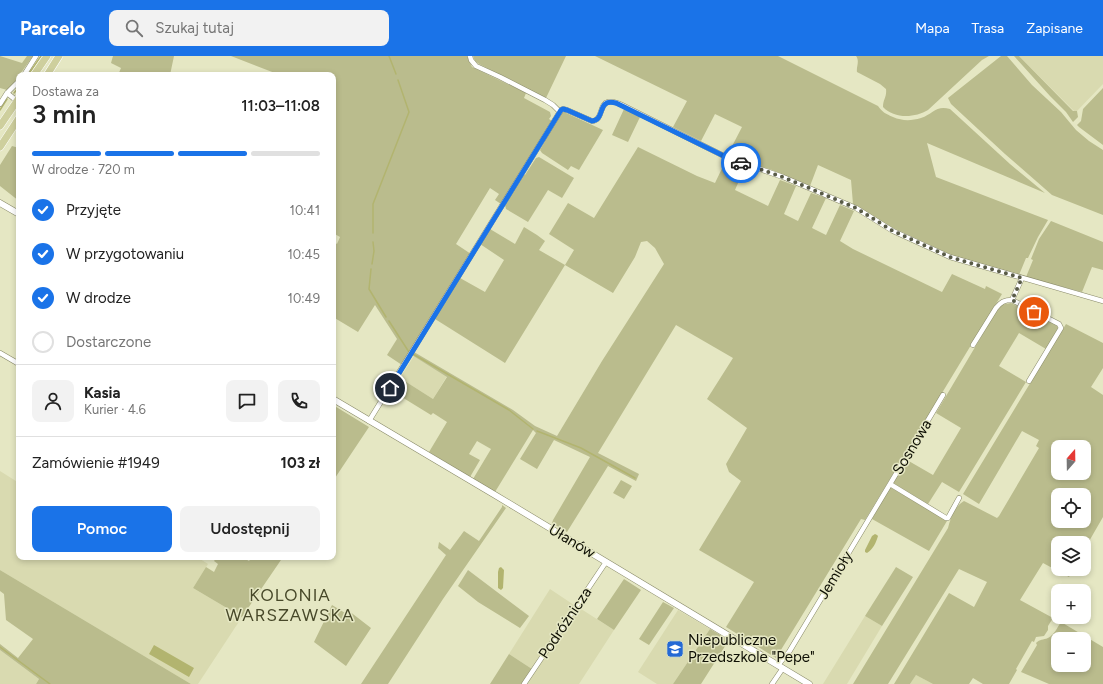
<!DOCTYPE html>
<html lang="pl">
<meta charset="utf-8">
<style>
:root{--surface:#fff;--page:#f2f2f2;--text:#222;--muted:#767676;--line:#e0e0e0;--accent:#1a73e8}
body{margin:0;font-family:Figtree,sans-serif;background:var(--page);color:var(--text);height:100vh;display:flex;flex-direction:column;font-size:15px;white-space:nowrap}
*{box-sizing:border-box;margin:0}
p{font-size:13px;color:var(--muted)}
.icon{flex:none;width:22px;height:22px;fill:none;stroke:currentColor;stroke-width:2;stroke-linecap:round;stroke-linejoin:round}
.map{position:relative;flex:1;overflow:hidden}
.details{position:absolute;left:16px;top:16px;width:320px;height:488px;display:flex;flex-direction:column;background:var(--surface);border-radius:8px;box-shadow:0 2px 6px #0003}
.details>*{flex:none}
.needle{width:26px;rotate:20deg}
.tools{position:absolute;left:1051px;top:384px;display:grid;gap:8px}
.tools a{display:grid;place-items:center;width:40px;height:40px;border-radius:8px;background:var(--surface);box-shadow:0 2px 6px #0003;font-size:20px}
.pin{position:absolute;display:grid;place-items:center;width:34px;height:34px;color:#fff;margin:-17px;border:2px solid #fff;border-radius:50%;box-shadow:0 1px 4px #0007}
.courier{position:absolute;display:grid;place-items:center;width:40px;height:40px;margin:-20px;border:3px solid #1a73e8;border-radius:50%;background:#fff;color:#222;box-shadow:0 1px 5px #0007}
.headline em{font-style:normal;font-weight:600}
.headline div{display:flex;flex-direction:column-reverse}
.headline{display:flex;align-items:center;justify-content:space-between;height:68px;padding:0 16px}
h1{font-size:26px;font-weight:600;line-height:30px}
.bar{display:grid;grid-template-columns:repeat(4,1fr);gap:6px 4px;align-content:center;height:48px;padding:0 16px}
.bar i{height:5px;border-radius:3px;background:var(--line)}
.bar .selected{background:var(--accent)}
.bar p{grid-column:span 4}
.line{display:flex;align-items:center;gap:10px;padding:0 16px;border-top:1px solid var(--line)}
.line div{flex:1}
.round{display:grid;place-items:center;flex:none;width:42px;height:42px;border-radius:8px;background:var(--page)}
ol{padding:0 16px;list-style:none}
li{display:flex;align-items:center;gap:12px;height:44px}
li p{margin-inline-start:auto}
li .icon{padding:4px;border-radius:50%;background:var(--accent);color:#fff;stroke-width:4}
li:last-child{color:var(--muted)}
li i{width:22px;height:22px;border:2px solid var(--line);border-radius:50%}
.button{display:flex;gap:8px;margin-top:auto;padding:8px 16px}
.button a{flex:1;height:46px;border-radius:8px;background:var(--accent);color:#fff;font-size:16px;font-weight:600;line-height:46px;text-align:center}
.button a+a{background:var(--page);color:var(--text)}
header{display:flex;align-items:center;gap:24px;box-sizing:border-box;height:56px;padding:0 20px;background:var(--accent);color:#fff}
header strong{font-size:19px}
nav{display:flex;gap:22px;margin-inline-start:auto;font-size:14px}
.search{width:280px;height:36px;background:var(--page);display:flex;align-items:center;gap:10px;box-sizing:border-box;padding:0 14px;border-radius:8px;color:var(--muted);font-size:15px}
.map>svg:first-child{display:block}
.built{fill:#d9dab0}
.green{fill:#babc8d;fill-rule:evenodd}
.water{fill:#b2b46f}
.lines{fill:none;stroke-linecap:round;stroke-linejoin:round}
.stream{stroke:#b2b46f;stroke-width:1.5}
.street-casing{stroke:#888968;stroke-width:5.5}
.secondary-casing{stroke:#888968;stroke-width:7}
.primary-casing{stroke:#fff;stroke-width:8}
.street{stroke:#fff;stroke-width:4.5}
.secondary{stroke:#fff;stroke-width:6}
.primary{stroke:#cecf9d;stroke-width:7}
.done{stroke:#595b47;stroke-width:4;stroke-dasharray:0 7.2}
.route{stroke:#1a73e8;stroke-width:5}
.labels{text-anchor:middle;stroke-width:3;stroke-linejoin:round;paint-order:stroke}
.street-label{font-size:15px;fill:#0e0f04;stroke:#e5e7c3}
.poi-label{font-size:15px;fill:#0e0f04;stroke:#e5e7c3;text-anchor:start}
.quarter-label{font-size:17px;letter-spacing:1px;fill:#474829;stroke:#e5e7c3}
</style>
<header>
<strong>Parcelo</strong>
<div class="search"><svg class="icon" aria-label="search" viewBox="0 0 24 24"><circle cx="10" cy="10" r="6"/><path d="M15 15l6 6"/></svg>Szukaj tutaj</div>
<nav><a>Mapa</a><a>Trasa</a><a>Zapisane</a></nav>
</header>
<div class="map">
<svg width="1103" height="628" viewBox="0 0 1103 628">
<rect width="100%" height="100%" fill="#e5e7c3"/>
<!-- built -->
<path class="built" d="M1019 0H1103V28L1077 55H1074Z
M414 300 447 320 433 343 400 322Z
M0 415 19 427V501H197L208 508 193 532 242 561 198 628H191L0 514Z
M550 533 574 549 532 613 509 598Z
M578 551 614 574 579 628H527Z
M678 554 710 573 673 628H657L638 616Z
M865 560 882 570 847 628H823Z
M0 594 39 623 36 628H0Z
M916 619 933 628H910Z"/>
<!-- green -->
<path class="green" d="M0 0 22 7 27 0H33L13 28 7 34 0 32Z
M113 0H174L170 19H118L121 12 111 7Z
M231 0H467L472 11 526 37 524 42 550 56 551 60 549 63 552 65 501 148 495 144 499 138 490 132 456 188 471 198 402 309 387 299 397 283 375 249 358 276 333 261V187L334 186 337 188 340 181 333 177V19H280Z
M473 0H566L546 42 479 8 475 5Z
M595 0H778L878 50C882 56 886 58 893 61 902 65 911 65 921 62 933 58 936 49 950 53L1010 108 1045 137 927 87 936 121 1048 164 1038 181 1028 202H1026L1019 219 954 200 889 170 853 148 851 124 818 109 810 130 772 114 731 101 728 98 742 71 715 58 701 85 673 71 687 45Z
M856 0H989L982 4 928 54C915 62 894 63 883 51 883 43 887 41 886 33L880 28 857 16C856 11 860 5 856 0Z
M1001 0H1007L1032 29 1061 56 1076 74 1089 85 1103 94V159L1052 139 1005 98 951 48 948 42Z
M1014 0H1019L1073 55H1077L1078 61 1073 66 1066 56 1050 40Z
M1103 32V89L1079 71 1077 69 1081 65 1083 53Z
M624 53 640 61 628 86 612 79Z
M562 55 603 74 579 114 571 110 568 114 542 97 540 94 545 85 544 84Z
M12 90 19 92V145L0 130V109Z
M638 91 697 120 715 127 726 104 745 111 735 134 768 150 780 124 796 130 784 158 798 165 811 137 826 142 812 172 826 179 840 149 854 155 840 185 853 193 942 236 952 218 985 233 986 230 1002 238 865 464 861 463 776 602 726 571 754 526 699 494 741 425 729 416 726 408 747 372 707 343 733 302 676 269 598 397 639 418 636 425 608 410 567 476 552 467 553 464 590 401 554 384 537 413 520 403 536 377 533 374 495 436 473 423 491 393 477 385 469 398 480 404 470 421 429 396 447 366 433 357 431 359 392 335 400 322 433 343 447 321 412 299 414 296 513 354 535 370 557 380 602 305 664 208 655 192 647 185 641 186 635 201 613 237 565 209 505 307 435 263 460 222 485 236 504 204 480 188 490 173 515 188 524 171 537 179 545 185 539 194 565 209 574 194 549 178 568 147 594 162Z
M539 101 574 122 562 142 548 134 528 166 506 153 505 149 523 119H525L536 102Z
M1051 165 1103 186V214L1092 211 1082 236 1026 221 1033 204 1031 203 1039 183Z
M1011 247 1057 270 1058 272 1046 293 1019 277 999 310 1026 326 959 436 942 426 928 448 893 427 907 404 933 419 961 372 936 357 1000 249Z
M1066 268 1103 287V312L1091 331 1103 339V461L1084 494V487H1058V513H1073L1069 521 1043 507 1020 544 1053 562 1048 570V574L1044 580 1036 581 1034 586 1032 585 1016 613 1017 614 1009 628H983L973 622 969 628H933L916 619 910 628H894L949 537 974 551 987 526 959 513 888 628H853L948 472C950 463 955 450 964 445L968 447 997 462 999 460 1039 392 1036 390 1039 384 1022 375 979 448 963 438ZM1058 391H1084V417H1058ZM1058 439H1084V465H1058Z
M333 349 369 371 333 425V409L334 408 333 407Z
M621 424 632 430 624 443 613 437Z
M890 431 947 465 929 495 872 463Z
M502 449 506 452 443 543 388 628H361L446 499 438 492 439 486 450 494 464 475 479 485 502 451Z
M217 501H242L249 505 252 501H283L242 561 193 532 206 511 214 516 218 508 214 505Z
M896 511 913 521 882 570 865 560Z
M0 514 191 628H36L39 623 0 594V588L18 602 33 583 6 564 4 538 0 535Z
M468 514 529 560 520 572 478 546 458 530Z
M624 523 641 534 614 574 597 563Z
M663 546 674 552 649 589 639 583Z
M332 549 345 557 349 555 371 572 346 610 314 586Z
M1061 566 1103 591V628H1049L1021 616 1037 589 1036 587C1040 583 1043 584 1048 582 1054 579 1057 572 1061 566ZM1058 583H1084V609H1058Z
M710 573 729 584 701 628H673Z
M509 598 532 613 522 628H490Z"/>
<!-- water -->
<path class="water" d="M875 478 877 479 878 480C876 487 873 493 867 497L865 496V494L872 480Z
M501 511 504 514 503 532 501 534 498 532V516L499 512Z
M154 589 194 612 189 621 149 598Z"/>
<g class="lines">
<!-- stream -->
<path class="stream" d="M389 0 396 18
M28 19 41 0
M14 37 19 31
M0 54 7 43
M373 177V148L409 56 398 24
M372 208 374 195 373 186
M371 213 369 233 386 261
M389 265 407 293 409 296
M413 298 509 354 533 373
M537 375 581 392 635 422
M0 591 50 628"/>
<defs>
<path id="street" d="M470 0 471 4 476 10 500 21 545 44 553 49 560 56
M24 19 36 0
M7 37 17 45
M0 48 7 37 19 25
M1012 244 1022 222
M973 289 996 252C1001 246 1004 244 1012 244L1059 268 1061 272 1029 325
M0 297 19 308
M943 339 890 428 946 462H948L959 442
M369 365 561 54 563 53 567 54 592 65C603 65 599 48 608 46 612 45 618 47 622 49L728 102 783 121 856 152 893 175 950 201 1103 245
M778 609 789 596 890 428
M524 628 606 506
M772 628 783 612"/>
<path id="secondary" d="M0 147 19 158
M333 343 495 439 809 628"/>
<path id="primary" d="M34 19 47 0
M47 19 59 0
M0 70 19 42
M0 91 19 62"/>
</defs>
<!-- street casing -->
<use href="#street" class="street-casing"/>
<!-- secondary casing -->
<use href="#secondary" class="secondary-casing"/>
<!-- primary casing -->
<use href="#primary" class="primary-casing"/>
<!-- street -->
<use href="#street" class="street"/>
<!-- secondary -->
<use href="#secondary" class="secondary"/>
<!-- primary -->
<use href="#primary" class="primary"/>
</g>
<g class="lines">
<!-- done -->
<path class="done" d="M741 107 783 121 856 152 893 175 950 201 1022 222 1012 244 1034 256"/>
<!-- route -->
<path class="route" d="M390 332 561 54 563 53 567 54 592 65C606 64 596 42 616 47L728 102 741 107"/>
</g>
<!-- icons -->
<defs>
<symbol id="school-square" viewBox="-11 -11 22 22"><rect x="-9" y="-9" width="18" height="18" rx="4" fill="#2469d5" stroke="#e5e7c3"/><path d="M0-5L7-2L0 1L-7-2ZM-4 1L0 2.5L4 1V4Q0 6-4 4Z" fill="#fff"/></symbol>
</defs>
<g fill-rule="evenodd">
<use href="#school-square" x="665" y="583" width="20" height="20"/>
</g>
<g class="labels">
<!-- street labels -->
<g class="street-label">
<text transform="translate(912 391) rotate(-59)" y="5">Sosnowa</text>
<text transform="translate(572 485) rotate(31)" y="5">Ułanów</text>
<text transform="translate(835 519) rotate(-59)" y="5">Jemioły</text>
<text transform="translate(565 567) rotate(-56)" y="5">Podróżnicza</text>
</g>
<!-- poi labels -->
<g class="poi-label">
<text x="688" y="589">Niepubliczne<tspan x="688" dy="17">Przedszkole "Pepe"</tspan></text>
</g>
<!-- quarter labels -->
<g class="quarter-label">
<text x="290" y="545">KOLONIA<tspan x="290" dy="20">WARSZAWSKA</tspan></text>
</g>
</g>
</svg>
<div class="tools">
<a><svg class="needle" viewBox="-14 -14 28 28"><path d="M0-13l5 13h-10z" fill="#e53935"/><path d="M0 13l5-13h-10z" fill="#767676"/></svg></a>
<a><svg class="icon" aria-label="locate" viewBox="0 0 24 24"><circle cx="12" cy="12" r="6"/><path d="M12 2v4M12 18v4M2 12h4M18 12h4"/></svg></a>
<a><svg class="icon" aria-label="layers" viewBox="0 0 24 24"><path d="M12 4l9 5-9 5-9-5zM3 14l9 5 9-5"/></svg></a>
<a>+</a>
<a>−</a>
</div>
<div class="pin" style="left:1034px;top:256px;background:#ea580c"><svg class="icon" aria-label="bag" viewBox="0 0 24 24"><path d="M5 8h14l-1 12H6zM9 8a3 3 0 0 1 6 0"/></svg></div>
<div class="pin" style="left:390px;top:332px;background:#1f2937"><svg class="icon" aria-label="home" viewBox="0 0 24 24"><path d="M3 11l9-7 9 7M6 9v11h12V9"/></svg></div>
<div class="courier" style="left:741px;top:107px"><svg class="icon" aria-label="car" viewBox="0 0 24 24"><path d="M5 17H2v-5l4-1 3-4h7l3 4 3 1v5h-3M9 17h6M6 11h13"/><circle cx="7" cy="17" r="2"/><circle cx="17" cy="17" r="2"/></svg></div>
<section class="details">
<div class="headline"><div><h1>3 min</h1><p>Dostawa za</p></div><em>11:03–11:08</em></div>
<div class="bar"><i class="selected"></i><i class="selected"></i><i class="selected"></i><i></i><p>W drodze · 720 m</p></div>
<ol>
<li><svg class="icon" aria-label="check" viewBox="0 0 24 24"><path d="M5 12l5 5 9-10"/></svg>Przyjęte<p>10:41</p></li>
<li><svg class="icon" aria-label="check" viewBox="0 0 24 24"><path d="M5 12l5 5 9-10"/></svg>W przygotowaniu<p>10:45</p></li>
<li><svg class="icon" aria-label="check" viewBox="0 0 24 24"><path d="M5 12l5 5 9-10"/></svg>W drodze<p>10:49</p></li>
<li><i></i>Dostarczone</li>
</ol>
<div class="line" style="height:72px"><a class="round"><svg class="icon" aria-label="person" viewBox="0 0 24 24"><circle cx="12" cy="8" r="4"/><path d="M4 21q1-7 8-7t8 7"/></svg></a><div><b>Kasia</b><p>Kurier · 4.6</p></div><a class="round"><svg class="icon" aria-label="chat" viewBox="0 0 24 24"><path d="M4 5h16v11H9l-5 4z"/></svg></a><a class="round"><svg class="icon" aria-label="phone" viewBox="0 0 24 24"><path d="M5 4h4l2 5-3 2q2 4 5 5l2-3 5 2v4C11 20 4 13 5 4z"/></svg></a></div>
<div class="line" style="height:52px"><div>Zamówienie #1949</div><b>103 zł</b></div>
<div class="button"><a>Pomoc</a><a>Udostępnij</a></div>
</section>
</div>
